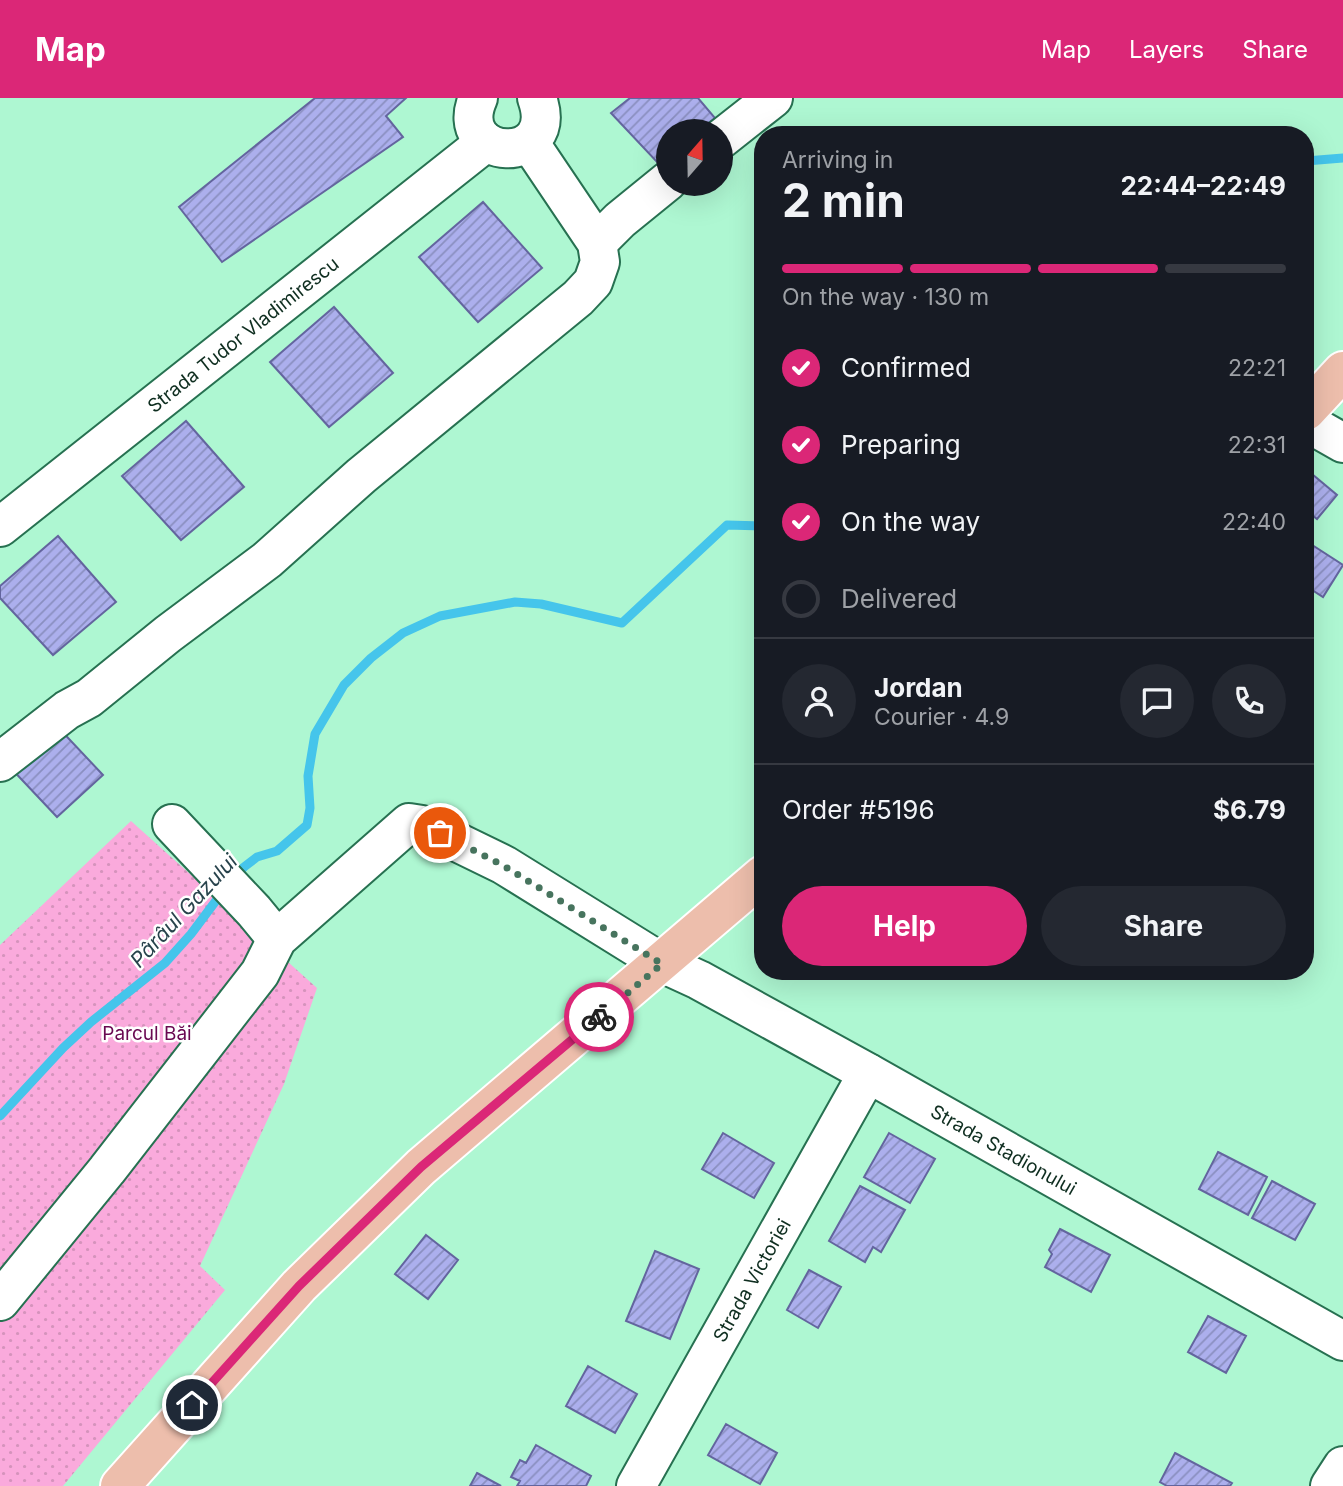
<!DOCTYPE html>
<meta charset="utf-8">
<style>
:root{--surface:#171b24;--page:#242831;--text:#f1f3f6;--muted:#9ea1a6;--line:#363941;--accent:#db2777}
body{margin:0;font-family:Inter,sans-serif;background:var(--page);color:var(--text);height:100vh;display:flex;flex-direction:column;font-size:26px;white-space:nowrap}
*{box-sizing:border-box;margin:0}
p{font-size:23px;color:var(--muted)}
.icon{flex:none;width:38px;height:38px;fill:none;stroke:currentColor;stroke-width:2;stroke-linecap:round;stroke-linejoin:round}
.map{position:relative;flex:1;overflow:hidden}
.panel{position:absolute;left:754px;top:28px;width:560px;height:854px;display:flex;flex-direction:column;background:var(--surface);border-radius:28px;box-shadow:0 7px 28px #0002}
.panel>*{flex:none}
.needle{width:46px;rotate:20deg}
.buttons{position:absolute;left:656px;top:21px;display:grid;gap:14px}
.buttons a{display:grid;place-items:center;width:77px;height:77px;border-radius:50%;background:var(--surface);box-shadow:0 7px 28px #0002;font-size:35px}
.pin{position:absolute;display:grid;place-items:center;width:60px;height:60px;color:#fff;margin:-30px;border:4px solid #fff;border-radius:50%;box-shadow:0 2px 7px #0007}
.courier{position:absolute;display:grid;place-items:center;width:70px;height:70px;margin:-35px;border:5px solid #db2777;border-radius:50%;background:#fff;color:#222;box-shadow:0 2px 9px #0007}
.head em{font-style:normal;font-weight:700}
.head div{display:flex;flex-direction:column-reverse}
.head{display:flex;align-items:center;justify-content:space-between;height:119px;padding:0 28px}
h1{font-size:46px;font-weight:700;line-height:52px}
.bar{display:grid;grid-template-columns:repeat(4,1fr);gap:10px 7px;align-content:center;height:84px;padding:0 28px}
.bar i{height:9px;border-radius:5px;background:var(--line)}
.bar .active{background:var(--accent)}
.bar p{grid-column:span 4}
.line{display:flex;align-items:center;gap:18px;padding:0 28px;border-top:2px solid var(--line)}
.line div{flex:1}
.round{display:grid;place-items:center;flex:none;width:74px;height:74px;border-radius:37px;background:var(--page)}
ol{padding:0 28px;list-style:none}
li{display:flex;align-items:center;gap:21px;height:77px}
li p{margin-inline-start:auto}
li .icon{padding:7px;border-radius:50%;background:var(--accent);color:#fff;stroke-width:4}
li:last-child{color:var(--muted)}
li i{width:38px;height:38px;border:4px solid var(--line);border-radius:50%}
.primary-button{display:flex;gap:14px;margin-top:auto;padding:14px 28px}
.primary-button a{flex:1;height:80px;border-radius:42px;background:var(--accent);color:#fff;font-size:28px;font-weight:700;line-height:80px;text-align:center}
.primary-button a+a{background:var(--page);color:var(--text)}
header{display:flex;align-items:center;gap:42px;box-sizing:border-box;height:98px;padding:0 35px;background:var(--accent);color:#fff}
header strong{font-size:33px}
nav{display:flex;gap:38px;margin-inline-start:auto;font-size:24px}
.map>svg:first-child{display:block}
.park{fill:url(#park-dots)}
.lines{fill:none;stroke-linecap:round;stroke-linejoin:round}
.stream{stroke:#45c5eb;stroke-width:9}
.building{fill:url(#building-hatch);stroke:#63659e;stroke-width:2}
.minor-casing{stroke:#277151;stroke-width:42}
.major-casing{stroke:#fff;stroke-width:42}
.minor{stroke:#fff;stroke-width:38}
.major{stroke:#edbeac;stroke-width:38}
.done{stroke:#47745e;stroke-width:7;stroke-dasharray:0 12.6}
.route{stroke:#db2777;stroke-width:9}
.labels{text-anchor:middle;stroke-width:5;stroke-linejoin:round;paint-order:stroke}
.street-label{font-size:19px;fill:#0f2e20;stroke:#fff}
.park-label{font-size:19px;fill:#690851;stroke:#fff}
.water-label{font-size:21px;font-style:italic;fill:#28434c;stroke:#fff}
</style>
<header>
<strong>Map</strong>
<nav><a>Map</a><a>Layers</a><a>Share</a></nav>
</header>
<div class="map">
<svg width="1343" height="1388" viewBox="0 0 1343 1388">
<defs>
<pattern id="park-dots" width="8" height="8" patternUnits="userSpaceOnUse" patternTransform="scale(1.75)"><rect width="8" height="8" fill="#faaadc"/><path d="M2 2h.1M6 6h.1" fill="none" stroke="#d593bc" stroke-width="1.8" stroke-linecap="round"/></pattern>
<pattern id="building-hatch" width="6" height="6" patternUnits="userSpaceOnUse" patternTransform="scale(1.75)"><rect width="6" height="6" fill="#acafed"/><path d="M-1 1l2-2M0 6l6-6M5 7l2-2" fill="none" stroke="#8a8fc0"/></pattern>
</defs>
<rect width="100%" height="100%" fill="#aef7d2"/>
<!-- park -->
<path class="park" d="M131 723 317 890 284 986 200 1168 225 1192 63 1388H0V847Z"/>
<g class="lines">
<!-- stream -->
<path class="stream" d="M1306 63 1343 60
M235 778 244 769 257 759 277 753 307 727 310 710 308 678 315 636 344 587 371 560 403 535 440 518 515 504 541 506 622 525 727 427 763 428
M0 1018 63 950 91 924 165 865 191 836 224 792"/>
</g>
<!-- building -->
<path class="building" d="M315 0H406L386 18 403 39 222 164 179 109Z
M630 0H698L715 20 698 33H668V55L657 64 611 15Z
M483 104 542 170 478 224 419 159Z
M334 209 393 275 329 329 270 264Z
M186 323 244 389 181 442 122 378Z
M1306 371 1337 397 1317 421 1306 412Z
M58 438 116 504 53 557 0 500V488Z
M1306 443 1343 467 1323 499 1306 488Z
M54 625 103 677 57 719 7 666Z
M723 1035 774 1065 754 1100 702 1071Z
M889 1035 935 1061 910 1105 864 1079Z
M1218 1054 1267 1079 1248 1117 1199 1091Z
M1272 1083 1315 1106 1295 1142 1252 1120Z
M860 1088 905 1112 881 1154 873 1149 865 1164 829 1143Z
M1060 1131 1110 1157 1091 1194 1045 1169 1052 1156 1049 1152Z
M426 1137 458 1162 428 1201 395 1176Z
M655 1153 699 1171 670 1241 626 1223Z
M809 1172 841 1189 818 1230 787 1212Z
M1208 1218 1246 1238 1226 1275 1188 1254Z
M588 1268 637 1296 615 1335 566 1308Z
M726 1326 777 1355 760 1386 708 1357Z
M536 1347 591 1378 586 1388H517L520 1383 511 1379 520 1362 526 1365Z
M1175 1355 1232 1385 1230 1388H1167L1160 1384Z
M477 1375 501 1388H470Z"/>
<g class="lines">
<defs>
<g id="minor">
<path d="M478 0C450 64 562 70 537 0"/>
<path d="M721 41 773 0"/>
<path d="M597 145 620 122 668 83"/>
<path d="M1306 324 1343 345"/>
<path id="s1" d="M0 429 486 44"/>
<path d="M0 664 67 612 89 600 168 536 267 462 361 378 578 200 593 184 600 164 597 145 529 44"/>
<path d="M172 726 254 813 277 841"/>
<path id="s2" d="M0 1203 107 1072 260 875 277 841 409 725 422 727 504 767 662 865 699 882 868 975 1343 1243"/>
<path id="s3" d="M636 1388 868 975"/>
<path d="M1330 1388 1343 1368"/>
</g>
<path id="major" d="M1306 313 1343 273
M120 1388 299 1188 421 1069 763 777"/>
</defs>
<!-- minor casing -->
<use href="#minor" class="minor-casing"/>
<!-- major casing -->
<use href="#major" class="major-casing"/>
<!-- minor -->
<use href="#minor" class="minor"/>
<!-- major -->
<use href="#major" class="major"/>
</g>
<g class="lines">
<!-- done -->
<path class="done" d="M440 735 504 768 662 866 599 919"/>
<!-- route -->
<path class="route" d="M192 1307 299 1188 421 1069 599 919"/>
</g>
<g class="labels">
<!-- street labels -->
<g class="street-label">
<text dy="7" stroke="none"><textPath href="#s1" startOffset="310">Strada Tudor Vladimirescu</textPath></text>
<text dy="7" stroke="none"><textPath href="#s2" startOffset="1312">Strada Stadionului</textPath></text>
<text dy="7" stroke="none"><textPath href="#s3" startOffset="236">Strada Victoriei</textPath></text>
</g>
<!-- park labels -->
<g class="park-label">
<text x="147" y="942">Parcul Băi</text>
</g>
<!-- water labels -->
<g class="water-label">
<text transform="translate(184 813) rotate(-47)" y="7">Pârâul Gazului</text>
</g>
</g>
</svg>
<div class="buttons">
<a><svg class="needle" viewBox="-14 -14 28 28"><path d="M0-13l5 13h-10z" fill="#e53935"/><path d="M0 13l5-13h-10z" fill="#9ea1a6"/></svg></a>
</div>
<div class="pin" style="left:440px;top:735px;background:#ea580c"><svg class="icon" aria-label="bag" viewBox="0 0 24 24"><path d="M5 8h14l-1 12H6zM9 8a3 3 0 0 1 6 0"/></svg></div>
<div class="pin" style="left:192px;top:1307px;background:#1f2937"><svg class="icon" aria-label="home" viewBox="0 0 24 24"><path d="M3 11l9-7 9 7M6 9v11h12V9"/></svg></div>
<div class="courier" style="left:599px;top:919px"><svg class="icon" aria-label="bike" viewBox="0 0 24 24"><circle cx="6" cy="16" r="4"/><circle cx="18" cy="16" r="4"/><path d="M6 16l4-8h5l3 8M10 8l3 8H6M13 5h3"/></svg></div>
<section class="panel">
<div class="head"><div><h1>2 min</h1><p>Arriving in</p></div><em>22:44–22:49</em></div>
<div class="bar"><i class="active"></i><i class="active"></i><i class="active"></i><i></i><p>On the way · 130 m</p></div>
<ol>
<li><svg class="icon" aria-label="check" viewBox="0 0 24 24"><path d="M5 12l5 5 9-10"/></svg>Confirmed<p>22:21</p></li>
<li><svg class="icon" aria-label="check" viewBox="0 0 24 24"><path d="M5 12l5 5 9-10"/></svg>Preparing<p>22:31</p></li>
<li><svg class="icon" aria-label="check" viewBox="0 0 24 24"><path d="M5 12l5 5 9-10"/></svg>On the way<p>22:40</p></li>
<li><i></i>Delivered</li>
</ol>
<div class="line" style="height:126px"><a class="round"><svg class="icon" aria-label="person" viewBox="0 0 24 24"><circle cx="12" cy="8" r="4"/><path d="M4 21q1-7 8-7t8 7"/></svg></a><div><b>Jordan</b><p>Courier · 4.9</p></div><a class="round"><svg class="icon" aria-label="chat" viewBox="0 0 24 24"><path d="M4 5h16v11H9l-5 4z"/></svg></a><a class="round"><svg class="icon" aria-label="phone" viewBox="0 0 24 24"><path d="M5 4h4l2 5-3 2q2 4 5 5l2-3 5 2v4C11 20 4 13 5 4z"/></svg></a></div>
<div class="line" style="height:91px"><div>Order #5196</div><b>$6.79</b></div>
<div class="primary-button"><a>Help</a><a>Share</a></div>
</section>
</div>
